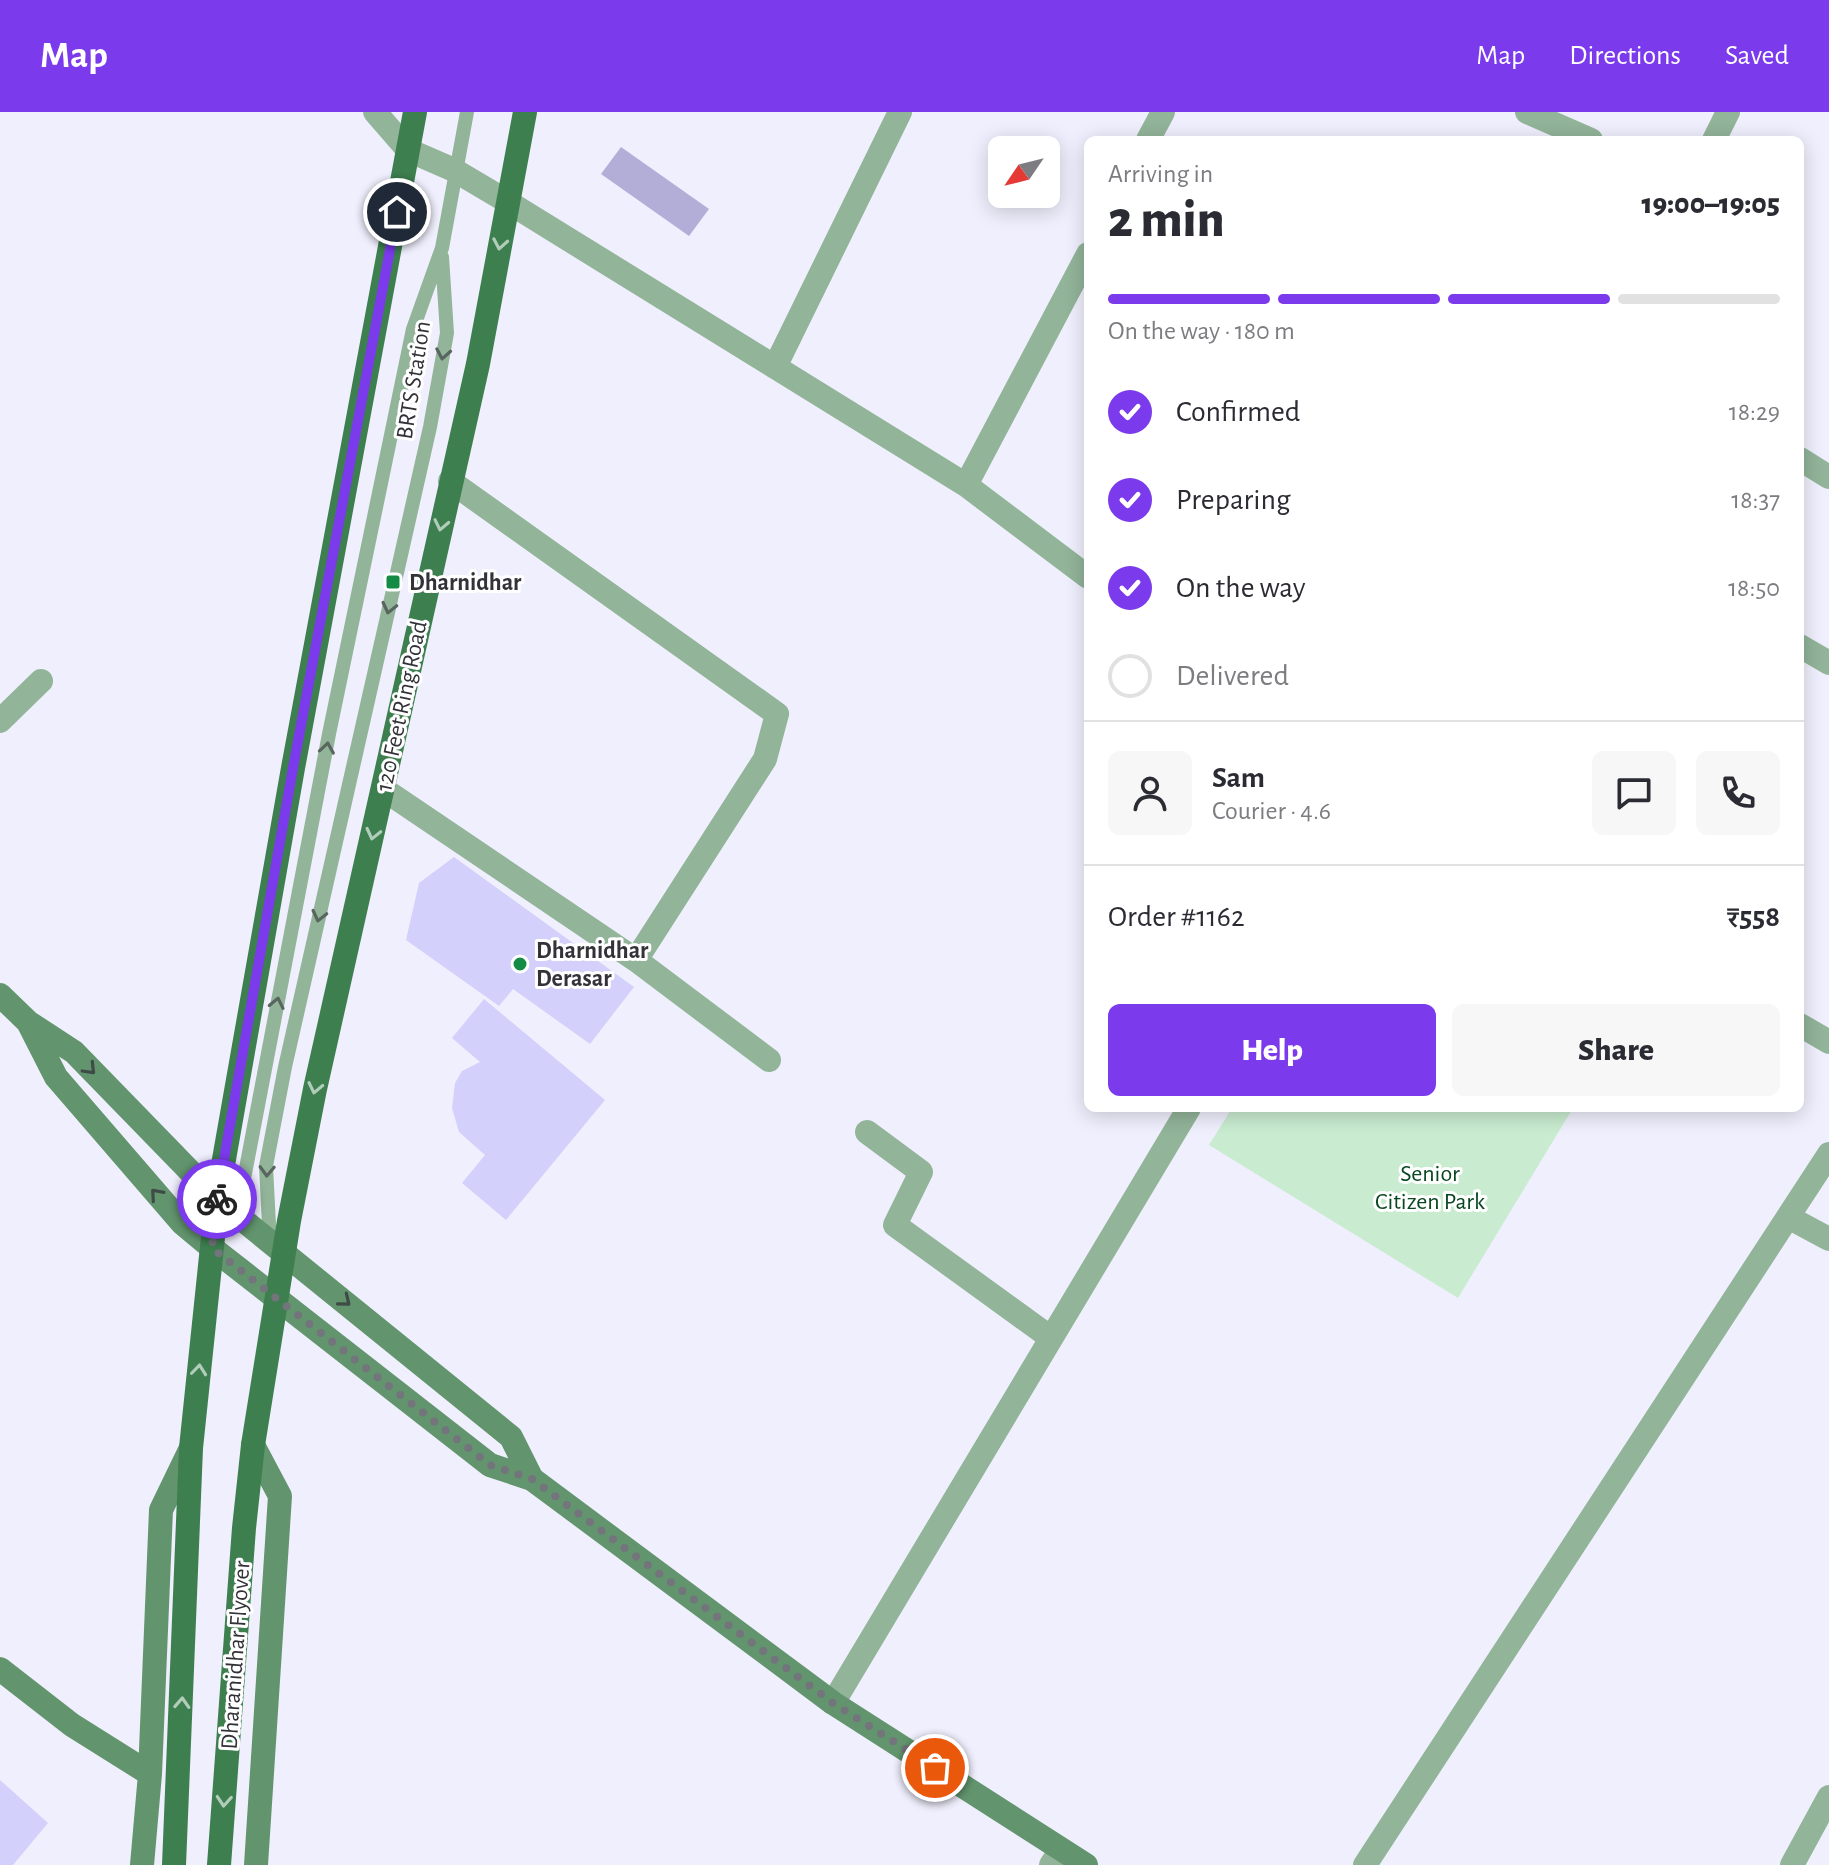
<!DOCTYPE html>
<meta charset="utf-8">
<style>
:root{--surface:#fff;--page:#f7f7f7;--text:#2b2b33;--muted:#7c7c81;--line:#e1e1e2;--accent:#7c3aed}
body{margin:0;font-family:"Alegreya Sans",sans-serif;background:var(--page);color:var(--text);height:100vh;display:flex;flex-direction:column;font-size:30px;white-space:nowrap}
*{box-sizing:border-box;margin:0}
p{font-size:26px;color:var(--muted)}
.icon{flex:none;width:44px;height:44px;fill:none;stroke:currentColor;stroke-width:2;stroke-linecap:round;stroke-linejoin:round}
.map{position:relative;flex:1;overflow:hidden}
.side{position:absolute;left:1084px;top:24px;width:720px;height:976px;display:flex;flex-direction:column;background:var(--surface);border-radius:12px;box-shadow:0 4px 20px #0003}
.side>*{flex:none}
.needle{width:52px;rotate:235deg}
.tools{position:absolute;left:988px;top:24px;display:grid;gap:16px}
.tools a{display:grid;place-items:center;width:72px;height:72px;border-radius:12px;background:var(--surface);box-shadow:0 4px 20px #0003;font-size:40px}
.pin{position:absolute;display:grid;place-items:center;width:68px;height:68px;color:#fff;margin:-34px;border:4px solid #fff;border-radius:50%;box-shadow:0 2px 8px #0007}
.courier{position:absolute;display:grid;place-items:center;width:80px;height:80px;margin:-40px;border:6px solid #7c3aed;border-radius:50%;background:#fff;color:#222;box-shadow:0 2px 10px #0007}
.summary em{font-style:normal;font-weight:800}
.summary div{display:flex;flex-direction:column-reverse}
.summary{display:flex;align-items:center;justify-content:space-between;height:136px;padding:0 24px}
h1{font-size:52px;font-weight:800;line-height:60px}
.bar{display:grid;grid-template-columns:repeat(4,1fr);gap:12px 8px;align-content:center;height:96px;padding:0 24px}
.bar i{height:10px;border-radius:6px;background:var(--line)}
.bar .current{background:var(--accent)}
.bar p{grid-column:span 4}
.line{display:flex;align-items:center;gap:20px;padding:0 24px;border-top:2px solid var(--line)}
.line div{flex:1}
.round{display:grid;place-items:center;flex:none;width:84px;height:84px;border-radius:12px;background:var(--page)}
ol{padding:0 24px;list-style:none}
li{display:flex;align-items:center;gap:24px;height:88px}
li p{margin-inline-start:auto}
li .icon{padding:8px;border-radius:50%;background:var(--accent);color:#fff;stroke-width:4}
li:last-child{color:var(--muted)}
li i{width:44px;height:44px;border:4px solid var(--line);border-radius:50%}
.cta{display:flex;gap:16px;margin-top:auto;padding:16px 24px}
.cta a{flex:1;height:92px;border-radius:12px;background:var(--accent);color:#fff;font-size:32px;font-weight:800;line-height:92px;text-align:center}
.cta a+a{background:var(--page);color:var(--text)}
header{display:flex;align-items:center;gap:48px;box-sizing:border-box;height:112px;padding:0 40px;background:var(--accent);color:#fff}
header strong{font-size:38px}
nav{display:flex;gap:44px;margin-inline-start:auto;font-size:28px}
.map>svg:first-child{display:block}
.green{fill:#c9ecd0}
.water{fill:#b2aed8}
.building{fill:#d3d0fb}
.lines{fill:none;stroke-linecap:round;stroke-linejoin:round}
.lane{stroke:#92b499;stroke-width:14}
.street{stroke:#92b499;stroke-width:24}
.secondary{stroke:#62956e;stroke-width:24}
.primary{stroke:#3d7f4f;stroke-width:24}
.oneway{stroke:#b1ccb9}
.oneway2{stroke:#58665f}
.oneway3{stroke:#3e4b46}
.done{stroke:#74747d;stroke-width:8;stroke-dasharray:0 14.4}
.route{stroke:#7c3aed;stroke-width:10}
.poi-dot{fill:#148b45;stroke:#fff;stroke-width:3}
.labels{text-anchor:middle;stroke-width:6;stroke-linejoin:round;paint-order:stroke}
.street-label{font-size:24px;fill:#323238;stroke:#fff}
.poi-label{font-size:24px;font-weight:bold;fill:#323238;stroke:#fff;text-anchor:start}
.park-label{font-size:24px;fill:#094721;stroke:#fff}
</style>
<header>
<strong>Map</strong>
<nav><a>Map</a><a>Directions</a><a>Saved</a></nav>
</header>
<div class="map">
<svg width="1829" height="1753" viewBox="0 0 1829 1753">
<rect width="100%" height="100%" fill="#f0effd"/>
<!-- green -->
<path class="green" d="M1232 996H1573L1458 1186 1209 1033Z"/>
<!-- water -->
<path class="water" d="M621 35 709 97 689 124 601 62Z"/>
<!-- building -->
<path class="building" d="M454 745 634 875 590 932 513 877 499 894 406 828 419 771Z
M484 887 605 988 506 1108 462 1071 485 1043 459 1020 452 996 455 971 462 959 480 950 452 926Z
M0 1668 48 1711 13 1753H0Z"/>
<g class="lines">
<!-- lane -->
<path class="lane" d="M229 1104 243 1072 329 622 413 217 442 136 467 0
M270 1132 266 1054 285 955 430 315 447 221 442 145"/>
<!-- street -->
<path class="street" d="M375 0 408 38 454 58 508 90 966 373 1088 465
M1527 0 1591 28
M1148 28 1163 0
M1714 28 1728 0
M775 255 900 0
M1800 347 1829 365
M450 369 777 602 765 647 636 848
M966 373 1088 142
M1800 534 1829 551
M0 609 41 569
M383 677 636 848 769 948
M1800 913 1829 930
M867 1020 921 1060 895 1113 1051 1226
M1788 1105 1829 1127
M833 1591 1189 996
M1051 1753 1061 1738
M1365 1753 1829 1042
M1792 1753 1829 1685"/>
<!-- secondary -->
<path class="secondary" d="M0 883 28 910 74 940 217 1087 511 1325 532 1367
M28 910 56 965 182 1111 212 1136 490 1353 532 1367 833 1591 1086 1753
M253 1333 280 1384 256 1753
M0 1557 72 1613 150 1662
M142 1753 150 1662 161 1398 191 1336"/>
<!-- primary -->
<path class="primary" d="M174 1753 191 1336 217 1087 293 656 415 0
M219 1753 244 1416 253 1333 289 1109 315 977 478 252 525 0"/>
</g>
<!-- one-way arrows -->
<defs><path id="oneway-chevron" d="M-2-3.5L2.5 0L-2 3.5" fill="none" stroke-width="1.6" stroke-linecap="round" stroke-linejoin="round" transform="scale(2)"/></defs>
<g class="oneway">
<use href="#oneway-chevron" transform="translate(500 132) rotate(100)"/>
<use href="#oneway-chevron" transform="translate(441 413) rotate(102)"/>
<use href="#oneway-chevron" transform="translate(373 722) rotate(103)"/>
<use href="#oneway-chevron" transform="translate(315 976) rotate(102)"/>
<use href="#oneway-chevron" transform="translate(199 1258) rotate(-84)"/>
<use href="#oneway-chevron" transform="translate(182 1591) rotate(-87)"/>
<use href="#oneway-chevron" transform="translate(224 1689) rotate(94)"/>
</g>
<g class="oneway2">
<use href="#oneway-chevron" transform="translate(443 242) rotate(100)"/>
<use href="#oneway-chevron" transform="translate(389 496) rotate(103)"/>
<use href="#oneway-chevron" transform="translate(327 636) rotate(-81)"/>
<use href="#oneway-chevron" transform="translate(319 804) rotate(103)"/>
<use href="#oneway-chevron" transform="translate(277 891) rotate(-78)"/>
<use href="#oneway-chevron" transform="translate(267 1059) rotate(92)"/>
</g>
<g class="oneway3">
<use href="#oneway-chevron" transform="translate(90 957) rotate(46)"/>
<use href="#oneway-chevron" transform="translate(156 1082) rotate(-131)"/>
<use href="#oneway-chevron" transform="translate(345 1189) rotate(39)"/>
</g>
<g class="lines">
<!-- done -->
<path class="done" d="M217 1087 212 1136 490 1353 532 1367 833 1591 935 1656"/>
<!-- route -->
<path class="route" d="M217 1087 293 656 397 100"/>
</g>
<!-- markers -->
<g class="poi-dot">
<rect x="385" y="462" width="16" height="16" rx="4"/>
<circle cx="520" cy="852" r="8"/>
</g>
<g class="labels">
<!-- street labels -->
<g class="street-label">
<text transform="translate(413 268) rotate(-81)" y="8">BRTS Station</text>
<text transform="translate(401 594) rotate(-78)" y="8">120 Feet Ring Road</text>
<text transform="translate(235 1543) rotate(-86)" y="8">Dharanidhar Flyover</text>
</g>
<!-- poi labels -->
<g class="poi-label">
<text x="409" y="478">Dharnidhar</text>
<text x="536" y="846">Dharnidhar<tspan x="536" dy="28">Derasar</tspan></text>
</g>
<!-- park labels -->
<g class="park-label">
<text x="1430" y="1069">Senior<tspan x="1430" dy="28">Citizen Park</tspan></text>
</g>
</g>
</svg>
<div class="tools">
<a><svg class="needle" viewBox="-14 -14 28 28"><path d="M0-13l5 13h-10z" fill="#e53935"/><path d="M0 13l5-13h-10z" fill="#7c7c81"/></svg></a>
</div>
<div class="pin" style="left:935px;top:1656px;background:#ea580c"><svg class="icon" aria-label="bag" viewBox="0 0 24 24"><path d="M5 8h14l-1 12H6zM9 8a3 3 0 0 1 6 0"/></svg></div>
<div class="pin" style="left:397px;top:100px;background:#1f2937"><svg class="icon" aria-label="home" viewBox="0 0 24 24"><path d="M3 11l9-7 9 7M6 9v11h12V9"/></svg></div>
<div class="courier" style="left:217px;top:1087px"><svg class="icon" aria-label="bike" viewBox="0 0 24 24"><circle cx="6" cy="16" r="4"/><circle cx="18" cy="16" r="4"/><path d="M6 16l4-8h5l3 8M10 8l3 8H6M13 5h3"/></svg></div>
<section class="side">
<div class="summary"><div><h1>2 min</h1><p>Arriving in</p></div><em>19:00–19:05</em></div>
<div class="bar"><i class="current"></i><i class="current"></i><i class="current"></i><i></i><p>On the way · 180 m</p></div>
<ol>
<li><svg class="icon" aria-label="check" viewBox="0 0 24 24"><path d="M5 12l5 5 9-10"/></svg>Confirmed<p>18:29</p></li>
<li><svg class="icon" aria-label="check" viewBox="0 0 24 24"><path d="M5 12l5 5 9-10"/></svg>Preparing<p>18:37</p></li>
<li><svg class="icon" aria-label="check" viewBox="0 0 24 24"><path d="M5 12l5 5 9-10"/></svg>On the way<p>18:50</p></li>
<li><i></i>Delivered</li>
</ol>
<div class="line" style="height:144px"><a class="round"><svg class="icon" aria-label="person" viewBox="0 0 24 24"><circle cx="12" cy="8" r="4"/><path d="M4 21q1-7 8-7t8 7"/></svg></a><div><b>Sam</b><p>Courier · 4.6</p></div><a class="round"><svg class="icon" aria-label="chat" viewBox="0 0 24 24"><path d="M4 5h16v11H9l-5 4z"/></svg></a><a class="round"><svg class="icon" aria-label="phone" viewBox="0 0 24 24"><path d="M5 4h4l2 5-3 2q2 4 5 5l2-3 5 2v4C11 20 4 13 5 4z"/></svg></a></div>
<div class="line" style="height:104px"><div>Order #1162</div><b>₹558</b></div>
<div class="cta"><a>Help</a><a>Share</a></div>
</section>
</div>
